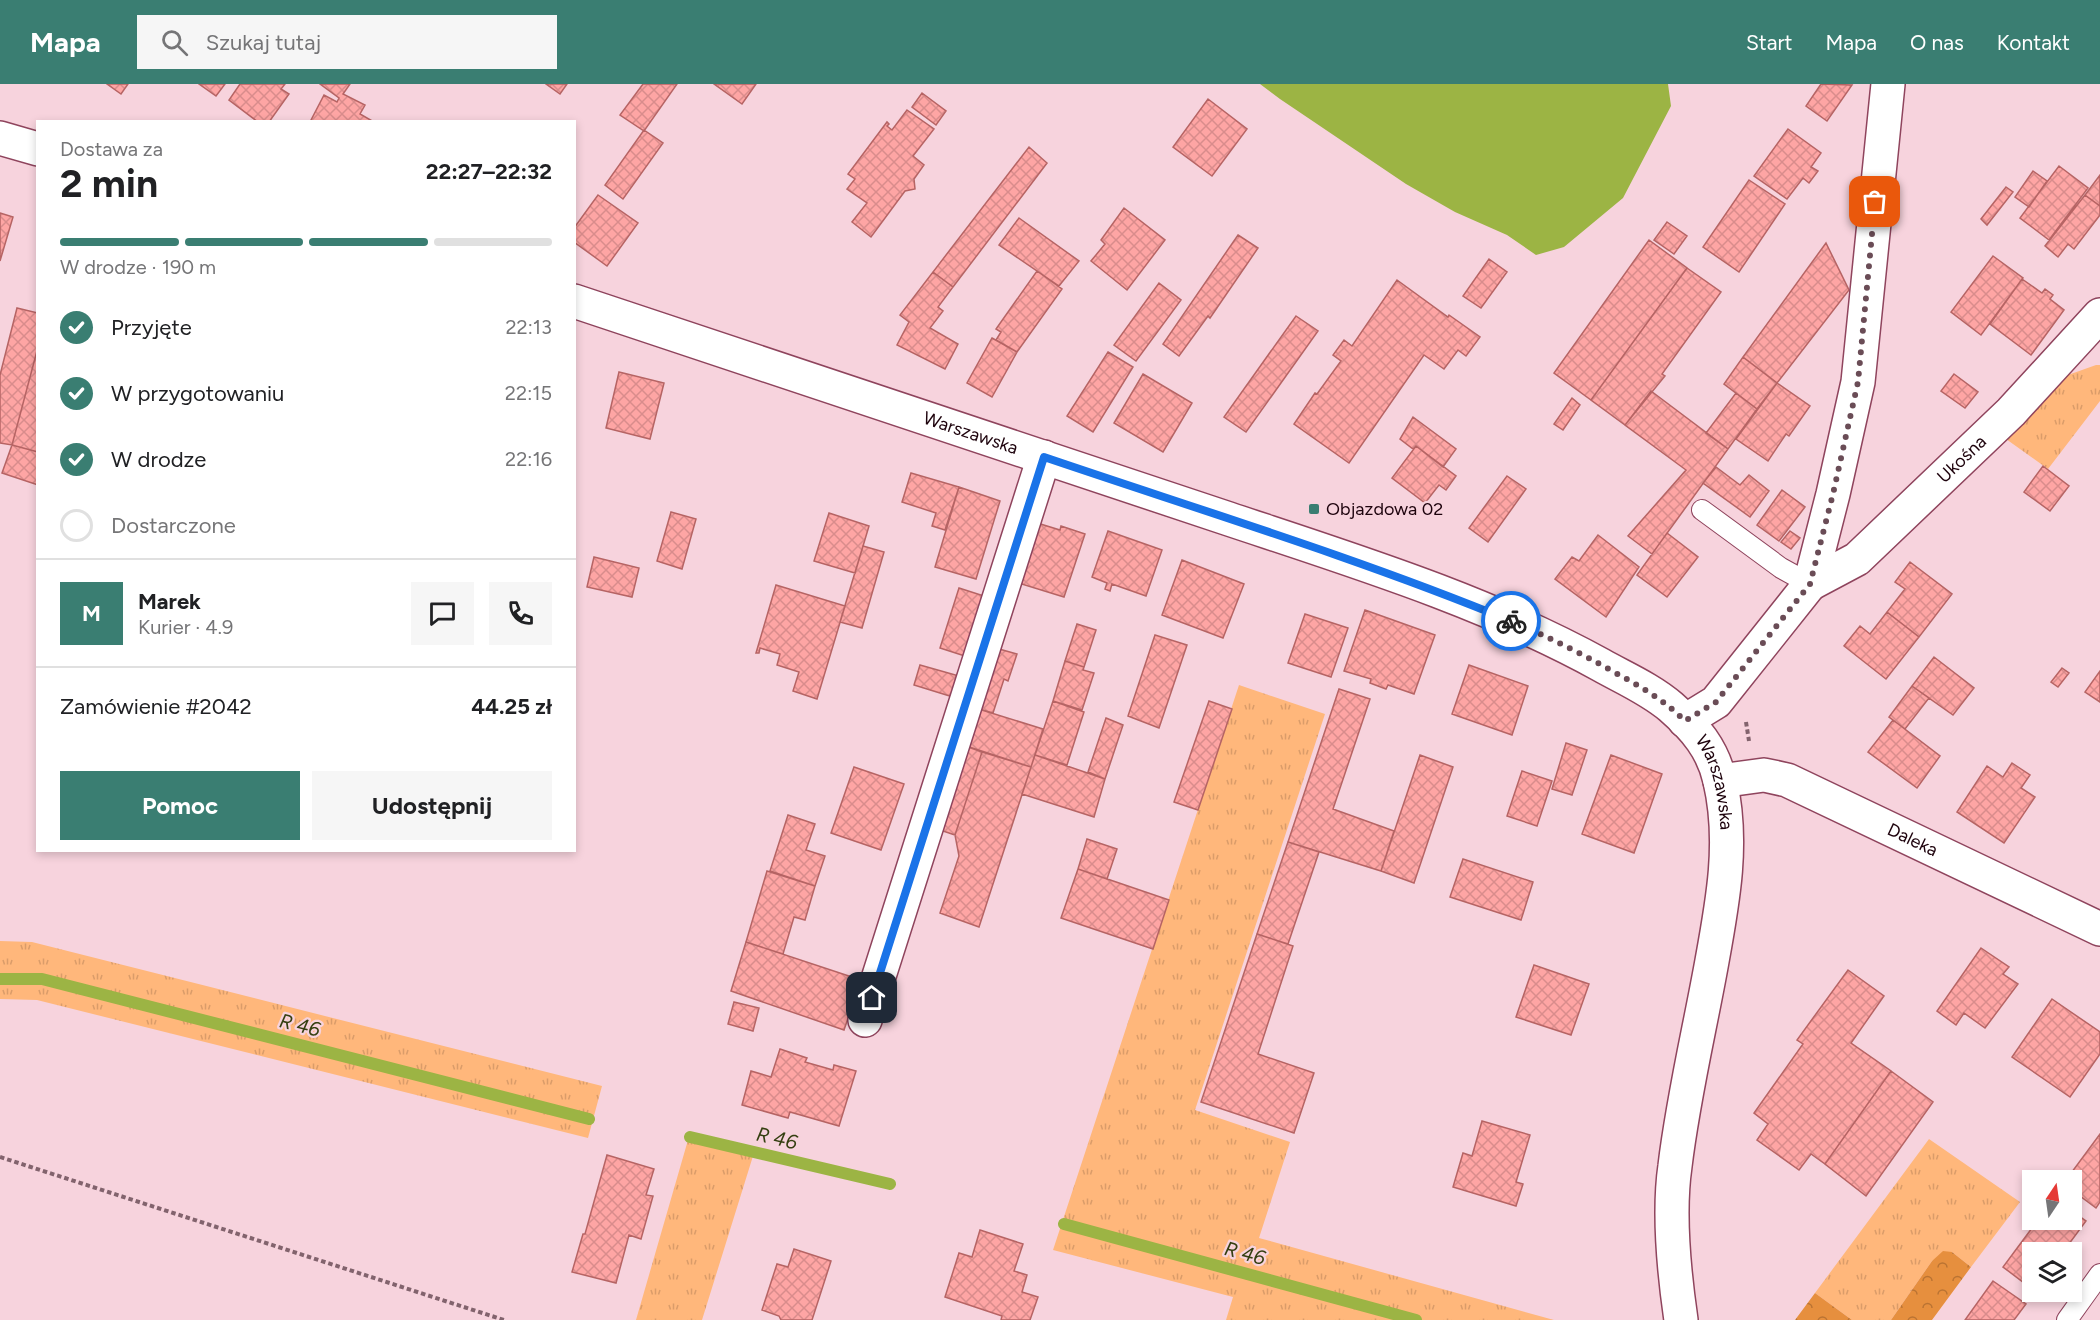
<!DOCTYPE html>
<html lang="pl">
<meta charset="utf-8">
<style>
:root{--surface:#fff;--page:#f6f6f6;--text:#202124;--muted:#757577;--line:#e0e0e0;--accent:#3a7e72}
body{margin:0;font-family:Figtree,sans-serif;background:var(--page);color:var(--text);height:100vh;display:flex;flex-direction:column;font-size:22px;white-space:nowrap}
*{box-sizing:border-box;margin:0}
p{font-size:20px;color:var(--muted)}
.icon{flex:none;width:33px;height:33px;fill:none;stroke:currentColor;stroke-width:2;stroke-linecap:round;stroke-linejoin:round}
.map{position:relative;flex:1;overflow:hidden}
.panel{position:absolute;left:36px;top:36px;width:540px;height:732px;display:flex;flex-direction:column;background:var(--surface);border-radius:0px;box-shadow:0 3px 9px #0003}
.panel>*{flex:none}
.needle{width:39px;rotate:13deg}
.fabs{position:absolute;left:2022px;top:1086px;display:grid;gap:12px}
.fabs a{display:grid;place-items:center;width:60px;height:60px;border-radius:0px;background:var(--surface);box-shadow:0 3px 9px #0003;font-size:30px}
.pin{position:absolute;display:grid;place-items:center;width:51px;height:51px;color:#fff;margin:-26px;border-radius:12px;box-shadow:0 3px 9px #0006}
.courier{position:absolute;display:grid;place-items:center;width:60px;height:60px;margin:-30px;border:4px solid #1a73e8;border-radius:50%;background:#fff;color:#222;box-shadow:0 2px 8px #0007}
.summary em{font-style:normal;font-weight:700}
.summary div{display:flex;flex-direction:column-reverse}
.summary{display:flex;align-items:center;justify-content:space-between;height:102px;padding:0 24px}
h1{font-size:39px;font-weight:700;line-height:45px}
.bar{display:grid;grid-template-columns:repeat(4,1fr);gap:9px 6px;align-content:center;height:72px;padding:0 24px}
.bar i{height:8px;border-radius:4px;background:var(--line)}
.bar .current{background:var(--accent)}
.bar p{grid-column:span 4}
.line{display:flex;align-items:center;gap:15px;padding:0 24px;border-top:2px solid var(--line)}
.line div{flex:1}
.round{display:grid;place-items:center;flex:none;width:63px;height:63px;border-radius:0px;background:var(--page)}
ol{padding:0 24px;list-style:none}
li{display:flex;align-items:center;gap:18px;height:66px}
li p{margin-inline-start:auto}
li .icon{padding:6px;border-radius:50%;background:var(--accent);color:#fff;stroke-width:4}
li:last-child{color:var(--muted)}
li i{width:33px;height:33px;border:3px solid var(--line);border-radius:50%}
.cta{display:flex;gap:12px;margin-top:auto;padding:12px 24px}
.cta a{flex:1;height:69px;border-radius:0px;background:var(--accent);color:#fff;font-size:24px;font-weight:700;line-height:69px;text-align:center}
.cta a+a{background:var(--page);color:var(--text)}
header{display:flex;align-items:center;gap:36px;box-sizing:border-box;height:84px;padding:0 30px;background:var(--accent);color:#fff}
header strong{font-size:28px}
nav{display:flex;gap:33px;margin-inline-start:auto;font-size:21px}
.search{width:420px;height:54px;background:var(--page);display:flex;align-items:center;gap:15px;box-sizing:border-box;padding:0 21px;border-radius:0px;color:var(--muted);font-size:22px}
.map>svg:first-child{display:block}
.grass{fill:url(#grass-tufts)}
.forest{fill:url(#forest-crowns)}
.water{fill:#9cb444}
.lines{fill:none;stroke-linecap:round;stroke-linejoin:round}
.stream{stroke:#9cb444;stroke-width:12}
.building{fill:url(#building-cross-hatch);stroke:#b66464;stroke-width:1.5}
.service-casing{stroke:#8f445d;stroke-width:22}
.minor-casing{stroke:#8f445d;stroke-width:36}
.tertiary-casing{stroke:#8f445d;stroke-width:36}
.path{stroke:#82636d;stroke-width:4;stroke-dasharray:4.5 3;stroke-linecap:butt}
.service{stroke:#fff;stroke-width:20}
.minor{stroke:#fff;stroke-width:33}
.tertiary{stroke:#fff;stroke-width:33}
.done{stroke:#6a4c56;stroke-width:6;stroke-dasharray:0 10.8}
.route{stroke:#1a73e8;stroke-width:8}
.poi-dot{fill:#3a7e72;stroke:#f7d3dd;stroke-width:2}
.labels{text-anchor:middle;stroke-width:4.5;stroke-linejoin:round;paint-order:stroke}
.street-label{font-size:18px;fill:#1e030d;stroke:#f7d3dd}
.poi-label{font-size:18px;fill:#1e030d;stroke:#f7d3dd;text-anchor:start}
.water-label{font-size:20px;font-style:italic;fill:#353f11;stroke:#f7d3dd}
</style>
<header>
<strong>Mapa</strong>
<div class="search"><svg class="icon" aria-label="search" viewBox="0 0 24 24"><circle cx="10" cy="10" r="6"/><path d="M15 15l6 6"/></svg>Szukaj tutaj</div>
<nav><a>Start</a><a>Mapa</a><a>O nas</a><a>Kontakt</a></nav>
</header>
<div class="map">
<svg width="2100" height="1236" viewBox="0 0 2100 1236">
<defs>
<pattern id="grass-tufts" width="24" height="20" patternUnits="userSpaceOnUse" patternTransform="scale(1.5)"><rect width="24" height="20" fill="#ffb77b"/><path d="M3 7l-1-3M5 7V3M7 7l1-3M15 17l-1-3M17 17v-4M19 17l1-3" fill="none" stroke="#da9c69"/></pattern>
<pattern id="forest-crowns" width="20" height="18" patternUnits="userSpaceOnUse" patternTransform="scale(1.5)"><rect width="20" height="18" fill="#e68f3e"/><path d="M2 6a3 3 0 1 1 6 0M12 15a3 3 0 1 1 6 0" fill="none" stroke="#ba7332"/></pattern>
<pattern id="building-cross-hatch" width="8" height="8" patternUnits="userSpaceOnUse" patternTransform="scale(1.5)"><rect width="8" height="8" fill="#fea5a4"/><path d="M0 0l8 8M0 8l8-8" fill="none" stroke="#d98c8c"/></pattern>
</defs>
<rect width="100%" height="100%" fill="#f7d3dd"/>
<!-- grass -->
<path class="grass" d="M2096 281H2100V317L2048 385 2006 355 2068 291Z
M1239 601 1325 630 1195 1026 1290 1058 1259 1154 1554 1236H1226L1233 1213 1053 1166Z
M0 857 32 858 602 1002 588 1054 37 916 0 915Z
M1929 1055 2020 1118 1971 1183 1952 1168 1932 1177 1891 1236H1852L1815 1209Z
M688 1056 753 1072 702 1236H636Z"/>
<!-- forest -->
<path class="forest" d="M1943 1167 1952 1168 1971 1183 1932 1236H1891L1932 1177Z
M1815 1209 1852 1236H1795Z"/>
<!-- water -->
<path class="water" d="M1260 0H1668L1671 22 1623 114 1564 163 1536 171 1507 151 1455 128 1406 100 1280 15Z"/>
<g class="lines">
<!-- stream -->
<path class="stream" d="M0 895H42L589 1035
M690 1053 890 1100
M1064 1140 1416 1236"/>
</g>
<!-- building -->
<path class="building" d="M107 0H128L121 10Z
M199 0H225L216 12Z
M240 0H285L281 5 289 10 269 38H258L229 16Z
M320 0H350L343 10 365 21 360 30 374 38H310L324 11 337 18 339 14Z
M546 0H567L560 10Z
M643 0H677L644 47 620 31Z
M714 0H756L742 20Z
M1821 0 1852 1 1827 37 1806 22Z
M922 9 946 27 936 41 912 23Z
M1208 15 1247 45 1212 92 1173 63Z
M907 26 934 45 913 72 924 81 914 95 915 105 905 107 871 153 852 138 867 119 847 105 855 95 848 90 887 38 889 40 887 42 892 46Z
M1788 45 1821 69 1811 83 1818 87 1809 99 1803 94 1787 115 1754 92Z
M644 46 663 59 623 115 605 101Z
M1029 63 1047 79 953 203 933 188Z
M2059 82 2088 104 2049 156 2020 134Z
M2033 87 2047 97 2029 123 2015 113Z
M2100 91V122L2085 111Z
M1749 96 1785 120 1739 188 1703 163Z
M2006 103 2013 108 1987 141 1981 135Z
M598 111 638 139 607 182 574 158V144Z
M2085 111 2100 122V131L2074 165 2068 160 2058 173 2045 162Z
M1124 124 1165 156 1127 206 1091 177 1105 160 1101 156Z
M0 129 13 133 0 177Z
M1019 134 1079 177 1059 202 999 161Z
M1667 138 1687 152 1674 170 1654 156Z
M1238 151 1258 164 1210 234 1208 232 1179 272 1163 260Z
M1649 156 1687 184 1591 316 1554 289Z
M1826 159 1849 206 1777 299 1743 273Z
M1993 172 2023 194 1981 251 1951 228Z
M1489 175 1507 188 1481 224 1463 212Z
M1687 184 1721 208 1662 290 1665 292 1625 341 1591 316Z
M1037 187 1062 205 1017 268 996 256 1001 248 996 245Z
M933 188 953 203 938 223 943 227 930 244 958 260 945 285 897 261 909 238 900 231Z
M2022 195 2042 209 2045 205 2053 211 2050 215 2064 226 2031 271 1990 240Z
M1397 196 1448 233 1449 231 1480 253 1466 272 1458 266 1444 285 1424 271 1349 379 1294 340 1315 309 1317 310 1341 277 1333 271 1344 256 1352 262Z
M1159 199 1181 216 1136 277 1114 261Z
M17 224 38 229V263L12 361 0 359V291Z
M1296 232 1318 247 1246 348 1224 333Z
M992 254 1017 268 992 313 967 299Z
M38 263V368L12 361Z
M1108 268 1133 283 1093 348 1067 332Z
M1743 273 1777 299 1757 325 1724 300Z
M619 288 664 299 650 355 606 344Z
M1143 290 1192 319 1163 368 1114 339Z
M1954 290 1978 308 1965 324 1941 307Z
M1777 299 1810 322 1789 352 1786 350 1768 377 1736 355Z
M1651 307 1728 365 1652 470 1628 452 1686 386 1625 341Z
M1736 309 1757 325 1728 365 1706 349Z
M1572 314 1580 321 1563 346 1554 340Z
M1413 333 1456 365 1443 383 1416 362 1413 365 1400 355Z
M12 361 38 368V401L2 389Z
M1416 362 1456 392 1446 406 1439 401 1425 419 1392 394Z
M2043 382 2069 402 2050 427 2024 408Z
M1716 383 1740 401 1749 391 1769 407 1750 433 1703 399Z
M911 389 959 403 945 446 932 442 936 429 902 418Z
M1507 392 1526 405 1488 458 1469 444Z
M959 403 1000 417 976 495 935 483Z
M1782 406 1805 423 1779 457 1757 441Z
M671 428 696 435 682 485 657 477Z
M829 429 869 442 855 489 814 477Z
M1034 438 1060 446 1061 442 1085 450 1064 513 1015 498Z
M1108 447 1162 466 1146 512 1112 500 1110 507 1105 505 1107 499 1092 493Z
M1790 447 1800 454 1791 465 1781 458Z
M1667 449 1698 473 1667 513 1637 491Z
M1598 451 1639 483 1606 533 1555 495 1572 473 1579 477Z
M863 462 884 468 862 544 840 538Z
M594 473 639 484 632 513 587 503Z
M1182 476 1244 500 1223 554 1162 531Z
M1910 478 1952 510 1919 553 1887 528 1905 505 1895 498Z
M776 501 845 522 817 615 793 607 799 588 777 581 780 570 760 564 759 569H756Z
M959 504 987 513 968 573 940 564Z
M1365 526 1435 551 1414 610 1388 601 1386 605 1370 599 1371 595 1344 587Z
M1887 528 1919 553 1886 595 1844 562 1860 542 1870 550Z
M1305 530 1348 544 1331 593 1288 579Z
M1077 540 1096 546 1084 583 1065 577Z
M1155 551 1187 561 1159 644 1128 632Z
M992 563 1017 570 1008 597 1004 595 993 629 972 623Z
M1934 573 1974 604 1953 631 1912 602Z
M1065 577 1084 583 1083 586 1094 589 1082 626 1053 617Z
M920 581 959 592 953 613 914 601Z
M1469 581 1528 602 1512 651 1452 630Z
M2062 584 2069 589 2058 603 2051 598Z
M2100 587V618L2085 608Z
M1912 602 1929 614 1905 645 1889 633Z
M1339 605 1370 615 1333 725 1394 747 1381 787 1288 758Z
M1053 617 1084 628 1067 681 1035 671Z
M1209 617 1232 625 1198 726 1174 718Z
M972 623 1043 645 1031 683 960 660Z
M1106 634 1123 641 1105 695 1088 688Z
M1893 636 1940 672 1917 704 1868 668Z
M1566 659 1587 666 1572 711 1552 705Z
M960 660 982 668 955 751 934 744Z
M982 668 1031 683 979 843 940 829 959 772 955 751Z
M1035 671 1105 695 1094 733 1022 710Z
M1420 671 1453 683 1414 799 1381 787Z
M1611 671 1662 690 1634 769 1582 750Z
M2012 679 2030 691 2021 704 2035 713 2004 759 1957 728 1987 682 2003 693Z
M854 683 904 700 881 766 831 749Z
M1522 687 1552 697 1537 742 1507 732Z
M788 731 815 740 806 766 825 772 815 802 770 787Z
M1087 755 1117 765 1107 795 1078 785Z
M1288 758 1319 768 1288 860 1257 850Z
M1463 775 1533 798 1521 836 1450 813Z
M1078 785 1169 816 1153 865 1061 834Z
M767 787 815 802 805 836 794 833 783 870 746 858Z
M1257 850 1293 862 1258 970 1314 989 1294 1049 1201 1018Z
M746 858 861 896 844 946 731 907Z
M1981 864 2009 883 2003 890 2018 900 1985 944 1964 929 1956 941 1937 927Z
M1534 881 1589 900 1571 951 1516 933Z
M1848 886 1884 912 1851 959 1891 987 1825 1080 1811 1070 1799 1086 1757 1056 1768 1040 1754 1029 1803 960 1797 956Z
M2052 915 2100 948V970L2070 1013 2012 973Z
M734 918 759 924 753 947 728 940Z
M780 965 807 974 805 978 833 986 834 981 856 987 839 1042 790 1028 788 1034 742 1021 751 987 771 993Z
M1891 987 1933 1018 1866 1112 1825 1080Z
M1482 1037 1530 1051 1516 1098 1523 1100 1516 1122 1453 1103 1463 1069 1472 1072Z
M2100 1050V1118L2096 1124 2072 1106V1096H2066Z
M607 1071 654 1085 646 1111 653 1112 641 1155 629 1151 616 1199 572 1188 583 1150H585Z
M2072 1127 2086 1137 2063 1168H2032V1205L2003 1183 2038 1136H2072Z
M980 1146 1023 1160 1014 1187 1027 1191 1022 1208 1038 1213 1030 1236H1001L1002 1232 945 1213 959 1169 972 1173Z
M794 1165 831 1177 812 1236H781L779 1232 762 1226 777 1180 788 1183Z
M1993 1197 2026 1220 2014 1236H1965Z"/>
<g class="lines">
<defs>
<path id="service" d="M1702 426 1781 484 1810 500
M2067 1236 2100 1190"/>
<g id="minor">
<path id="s1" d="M1810 500 1857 475 2011 328 2100 231"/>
<path d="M1685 637 1716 618 1810 500 1833 410 1858 298 1888 0"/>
<path id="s2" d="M1720 697 1764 691 1787 696 2100 845"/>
<path d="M865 936 1044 373"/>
</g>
<g id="tertiary">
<path d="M0 54 38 65"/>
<path id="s3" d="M574 217C793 289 1011 363 1229 435 1355 477 1485 517 1601 581 1624 594 1650 605 1671 623 1695 644 1713 665 1720 697 1734 757 1723 817 1712 877 1700 944 1683 1014 1675 1082 1668 1130 1674 1188 1681 1236"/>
</g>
</defs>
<!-- service casing -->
<use href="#service" class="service-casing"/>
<!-- minor casing -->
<use href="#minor" class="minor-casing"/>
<!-- tertiary casing -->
<use href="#tertiary" class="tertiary-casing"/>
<!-- path -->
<path class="path" d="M1746 638 1749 657
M0 1073 504 1236"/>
<!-- service -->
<use href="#service" class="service"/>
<!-- minor -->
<use href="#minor" class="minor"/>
<!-- tertiary -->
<use href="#tertiary" class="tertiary"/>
</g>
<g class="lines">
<!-- done -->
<path class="done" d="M1511 537C1546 552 1579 568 1612 587 1638 601 1663 615 1685 637L1716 618 1810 500 1833 410 1858 298 1875 118"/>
<!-- route -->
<path class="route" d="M872 914 1044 373C1200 426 1358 474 1511 537"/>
</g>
<!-- markers -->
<rect class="poi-dot" x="1308" y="419" width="12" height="12" rx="3"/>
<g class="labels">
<!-- street labels -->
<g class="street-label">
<text dy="6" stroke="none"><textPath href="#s3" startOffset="418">Warszawska</textPath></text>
<text dy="6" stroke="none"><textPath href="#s1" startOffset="198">Ukośna</textPath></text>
<text dy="6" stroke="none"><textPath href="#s3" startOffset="1263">Warszawska</textPath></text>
<text dy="6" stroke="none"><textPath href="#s2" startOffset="207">Daleka</textPath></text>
</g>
<!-- poi labels -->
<g class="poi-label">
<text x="1326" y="431">Objazdowa 02</text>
</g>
<!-- water labels -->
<g class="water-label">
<text transform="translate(300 941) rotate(14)" y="7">R 46</text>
<text transform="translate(777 1054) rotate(13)" y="7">R 46</text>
<text transform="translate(1245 1169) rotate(15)" y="7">R 46</text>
</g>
</g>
</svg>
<div class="fabs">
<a><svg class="needle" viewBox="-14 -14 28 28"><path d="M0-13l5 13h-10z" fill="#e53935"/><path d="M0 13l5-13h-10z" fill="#757577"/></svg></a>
<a><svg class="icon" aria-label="layers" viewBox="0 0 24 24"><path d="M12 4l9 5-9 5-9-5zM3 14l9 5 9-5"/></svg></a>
</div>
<div class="pin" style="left:1875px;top:118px;background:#ea580c"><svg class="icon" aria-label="bag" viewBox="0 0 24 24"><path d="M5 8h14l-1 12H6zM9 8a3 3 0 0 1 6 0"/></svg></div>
<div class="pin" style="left:872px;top:914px;background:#1f2937"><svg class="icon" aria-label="home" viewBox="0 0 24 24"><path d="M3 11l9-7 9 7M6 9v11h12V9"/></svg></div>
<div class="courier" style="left:1511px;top:537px"><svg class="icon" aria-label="bike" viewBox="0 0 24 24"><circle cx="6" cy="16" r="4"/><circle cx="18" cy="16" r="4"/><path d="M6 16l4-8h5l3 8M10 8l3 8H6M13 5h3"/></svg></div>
<section class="panel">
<div class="summary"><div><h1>2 min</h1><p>Dostawa za</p></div><em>22:27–22:32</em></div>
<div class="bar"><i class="current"></i><i class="current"></i><i class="current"></i><i></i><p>W drodze · 190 m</p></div>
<ol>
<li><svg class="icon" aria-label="check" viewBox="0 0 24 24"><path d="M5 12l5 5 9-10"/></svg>Przyjęte<p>22:13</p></li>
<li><svg class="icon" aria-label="check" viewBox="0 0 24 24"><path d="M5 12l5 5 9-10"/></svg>W przygotowaniu<p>22:15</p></li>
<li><svg class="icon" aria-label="check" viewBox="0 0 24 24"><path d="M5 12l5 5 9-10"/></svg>W drodze<p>22:16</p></li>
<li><i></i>Dostarczone</li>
</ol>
<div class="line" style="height:108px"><b class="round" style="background:var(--accent);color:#fff">M</b><div><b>Marek</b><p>Kurier · 4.9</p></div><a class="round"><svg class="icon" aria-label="chat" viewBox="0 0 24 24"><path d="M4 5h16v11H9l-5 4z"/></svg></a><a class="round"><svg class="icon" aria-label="phone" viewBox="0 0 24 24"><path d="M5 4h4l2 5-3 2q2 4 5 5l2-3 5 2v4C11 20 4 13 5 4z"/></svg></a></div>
<div class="line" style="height:78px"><div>Zamówienie #2042</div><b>44.25 zł</b></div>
<div class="cta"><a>Pomoc</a><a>Udostępnij</a></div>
</section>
</div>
